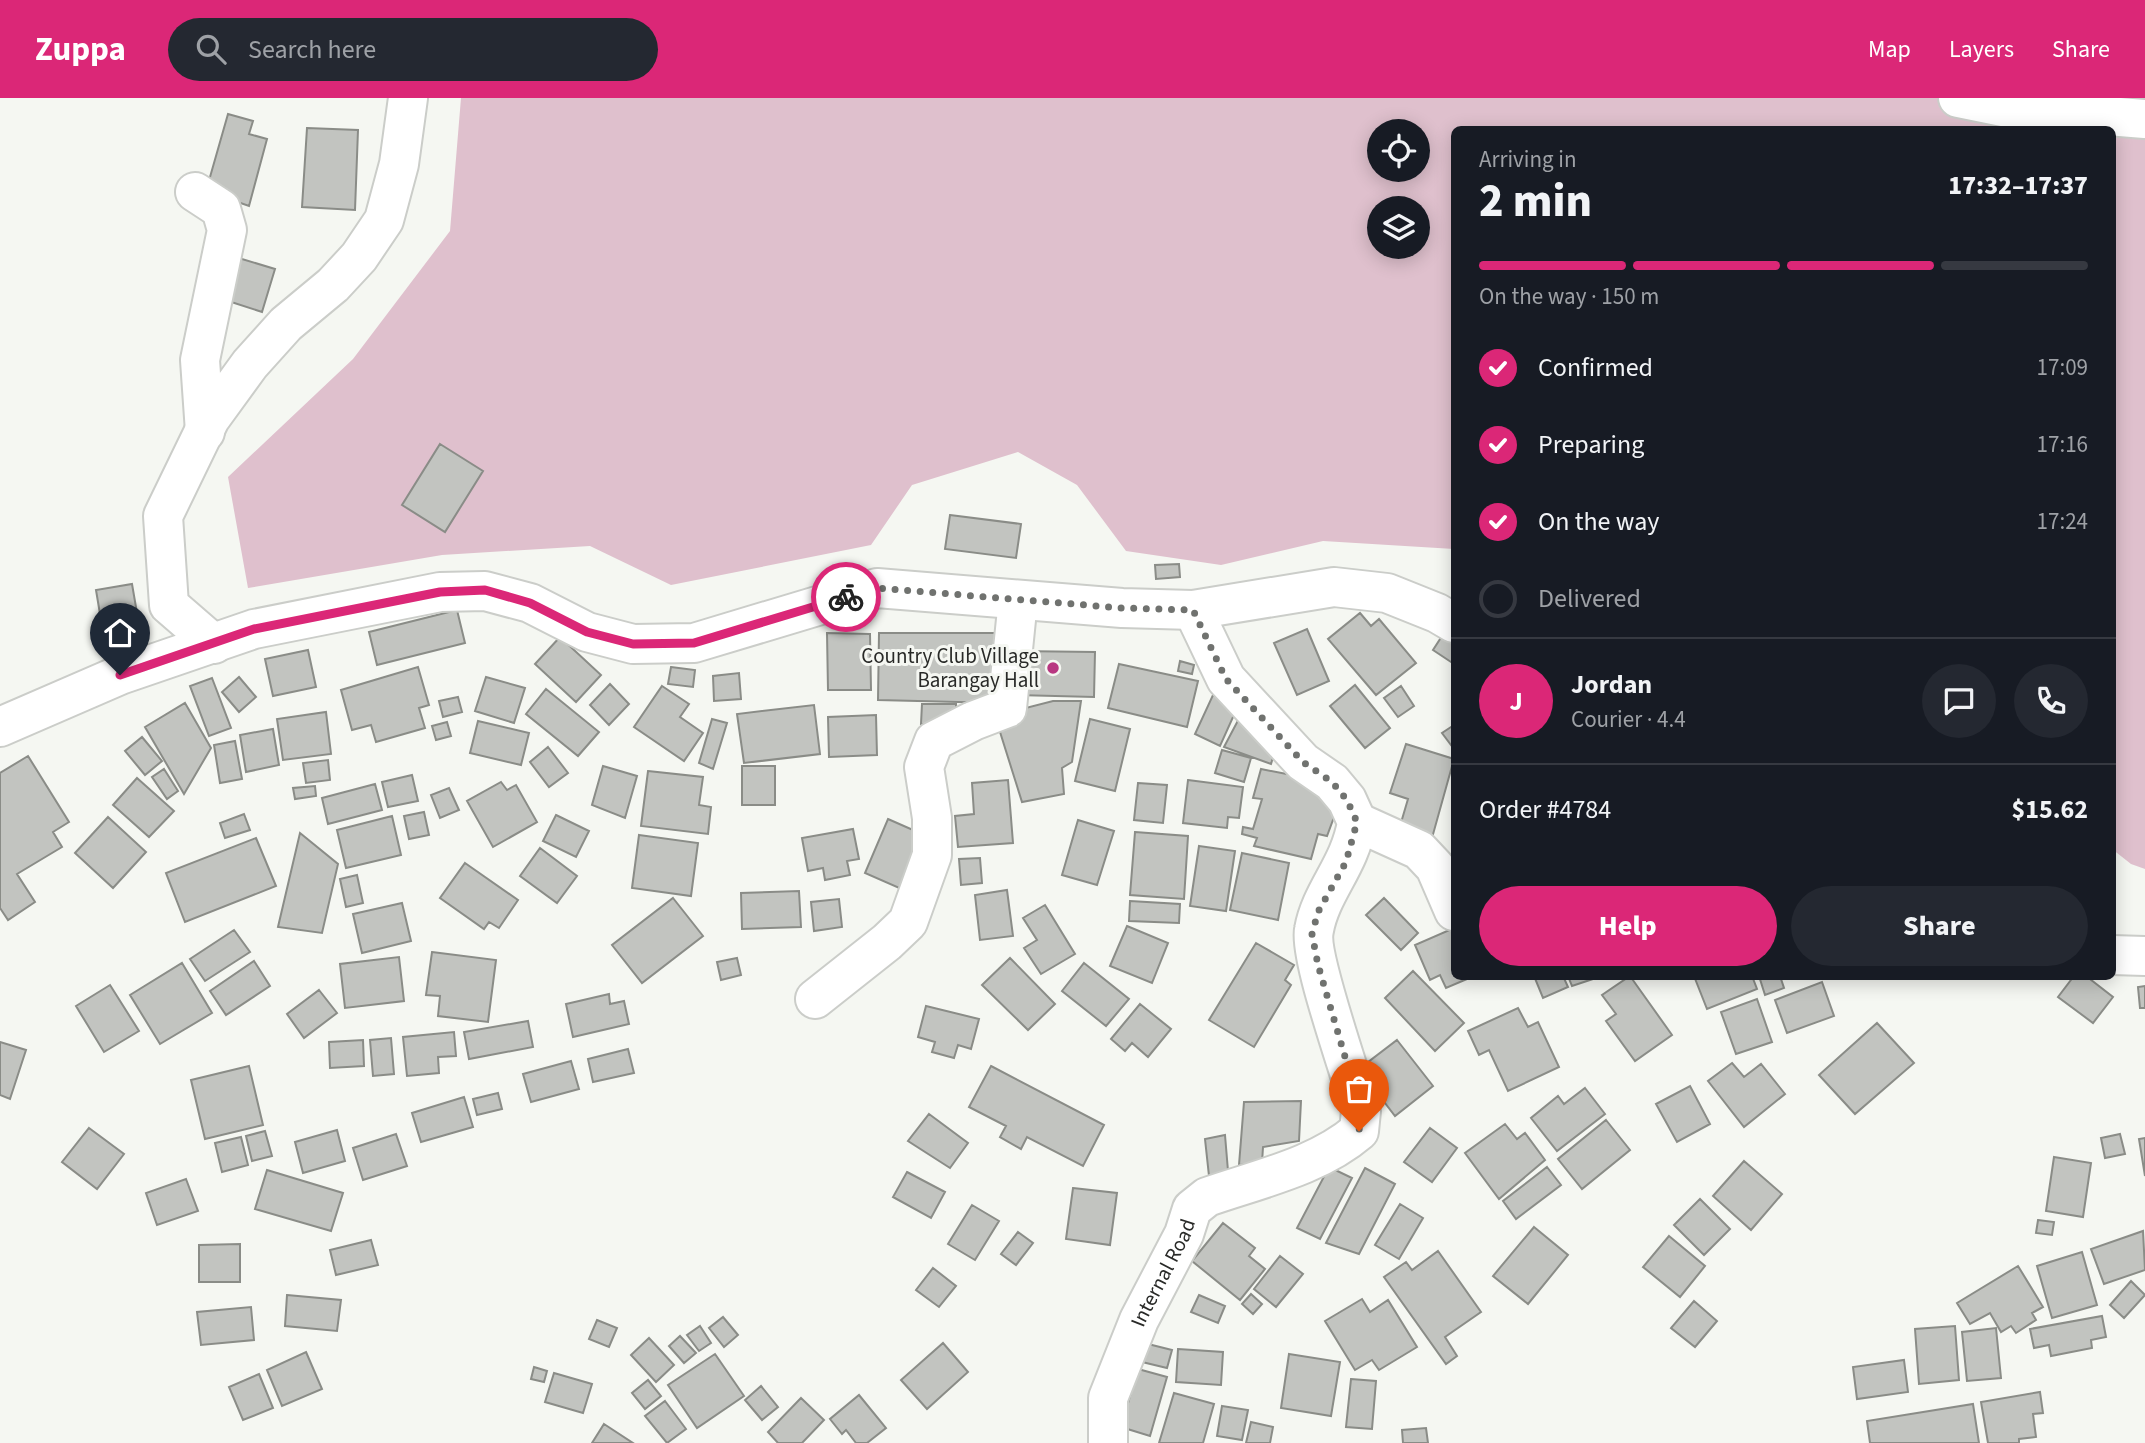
<!DOCTYPE html>
<meta charset="utf-8">
<style>
:root{--surface:#171b24;--page:#242831;--text:#f1f3f6;--muted:#9ea1a6;--line:#363941;--accent:#db2777}
body{margin:0;font-family:"Source Sans 3",sans-serif;background:var(--page);color:var(--text);height:100vh;display:flex;flex-direction:column;font-size:26px;white-space:nowrap}
*{box-sizing:border-box;margin:0}
p{font-size:23px;color:var(--muted)}
.icon{flex:none;width:38px;height:38px;fill:none;stroke:currentColor;stroke-width:2;stroke-linecap:round;stroke-linejoin:round}
.map{position:relative;flex:1;overflow:hidden}
.sheet{position:absolute;left:1451px;top:28px;width:665px;height:854px;display:flex;flex-direction:column;background:var(--surface);border-radius:10px;box-shadow:0 4px 18px #0003}
.sheet>*{flex:none}
.tools{position:absolute;left:1367px;top:21px;display:grid;gap:14px}
.tools a{display:grid;place-items:center;width:63px;height:63px;border-radius:50%;background:var(--surface);box-shadow:0 4px 18px #0003;font-size:35px}
.pin{position:absolute;display:grid;place-items:center;width:60px;height:60px;color:#fff;margin:-72px -30px;border-radius:50% 50% 50% 0;rotate:-45deg;box-shadow:0 0 7px #0007}
.pin .icon{rotate:45deg}
.courier{position:absolute;display:grid;place-items:center;width:70px;height:70px;margin:-35px;border:5px solid #db2777;border-radius:50%;background:#fff;color:#222;box-shadow:0 2px 9px #0007}
.head em{font-style:normal;font-weight:800}
.head div{display:flex;flex-direction:column-reverse}
.head{display:flex;align-items:center;justify-content:space-between;height:119px;padding:0 28px}
h1{font-size:46px;font-weight:800;line-height:52px}
.bar{display:grid;grid-template-columns:repeat(4,1fr);gap:10px 7px;align-content:center;height:84px;padding:0 28px}
.bar i{height:9px;border-radius:5px;background:var(--line)}
.bar .selected{background:var(--accent)}
.bar p{grid-column:span 4}
.line{display:flex;align-items:center;gap:18px;padding:0 28px;border-top:2px solid var(--line)}
.line div{flex:1}
.round{display:grid;place-items:center;flex:none;width:74px;height:74px;border-radius:37px;background:var(--page)}
ol{padding:0 28px;list-style:none}
li{display:flex;align-items:center;gap:21px;height:77px}
li p{margin-inline-start:auto}
li .icon{padding:7px;border-radius:50%;background:var(--accent);color:#fff;stroke-width:4}
li:last-child{color:var(--muted)}
li i{width:38px;height:38px;border:4px solid var(--line);border-radius:50%}
.cta{display:flex;gap:14px;margin-top:auto;padding:14px 28px}
.cta a{flex:1;height:80px;border-radius:42px;background:var(--accent);color:#fff;font-size:28px;font-weight:800;line-height:80px;text-align:center}
.cta a+a{background:var(--page);color:var(--text)}
header{display:flex;align-items:center;gap:42px;box-sizing:border-box;height:98px;padding:0 35px;background:var(--accent);color:#fff}
header strong{font-size:33px}
nav{display:flex;gap:38px;margin-inline-start:auto;font-size:24px}
.search{width:490px;height:63px;background:var(--page);display:flex;align-items:center;gap:18px;box-sizing:border-box;padding:0 24px;border-radius:38px;color:var(--muted);font-size:26px}
.map>svg:first-child{display:block}
.green{fill:#dfc0cd;fill-rule:evenodd}
.building{fill:#c2c4c0;stroke:#8a8c87;stroke-width:2}
.lines{fill:none;stroke-linecap:round;stroke-linejoin:round}
.minor-casing{stroke:#cbcdc9;stroke-width:42}
.major-casing{stroke:#cbcdc9;stroke-width:42}
.minor{stroke:#fff;stroke-width:38}
.major{stroke:#fff;stroke-width:38}
.done{stroke:#70726f;stroke-width:7;stroke-dasharray:0 12.6}
.route{stroke:#db2777;stroke-width:9}
.poi-dot{fill:#b83781;stroke:#f5f7f2;stroke-width:2.5}
.labels{text-anchor:middle;stroke-width:6;stroke-linejoin:round;paint-order:stroke}
.poi-label{font-size:21px;fill:#292a28;stroke:#f5f7f2;text-anchor:end}
.street-label{font-size:21px;fill:#292a28;stroke:#f5f7f2}
</style>
<header>
<strong>Zuppa</strong>
<div class="search"><svg class="icon" aria-label="search" viewBox="0 0 24 24"><circle cx="10" cy="10" r="6"/><path d="M15 15l6 6"/></svg>Search here</div>
<nav><a>Map</a><a>Layers</a><a>Share</a></nav>
</header>
<div class="map">
<svg width="2145" height="1345" viewBox="0 0 2145 1345">
<rect width="100%" height="100%" fill="#f5f7f2"/>
<!-- green -->
<path class="green" d="M461 0H2145V771L2131 766 2112 751V32H1454V451L1323 443 1221 467 1126 453 1077 387 1018 354 912 387 871 447 671 487 590 448 442 457 248 490 228 379 353 261 450 133ZM1379 33H1418V72H1379ZM1379 110H1418V149H1379Z"/>
<!-- building -->
<path class="building" d="M228 16 253 23 249 36 267 41 249 108 206 93Z
M307 30 358 32 355 112 302 109Z
M232 158 275 171 262 214 219 200Z
M440 346 483 373 445 434 402 407Z
M950 417 1021 426 1016 460 945 451Z
M1179 466 1180 479 1156 481 1155 467Z
M132 486 137 515 101 522 96 492Z
M457 512 465 545 377 567 369 534Z
M1360 515 1371 528 1379 521 1416 565 1376 597 1328 541Z
M1307 531 1329 583 1297 597 1274 545Z
M827 535 870 536 871 592H828Z
M879 535H1000L998 605 878 602Z
M1444 535 1454 542V566L1433 552Z
M560 539 601 577 576 604 535 566Z
M308 552 316 589 273 598 265 561Z
M1015 553 1095 554 1094 599 1014 597Z
M1180 563 1194 567 1192 576 1178 573Z
M1119 566 1198 583 1187 629 1108 610Z
M418 569 429 607 419 610 425 630 376 644 371 627 352 632 341 592Z
M671 569 695 572 693 589 668 586Z
M739 575 741 601 714 603 713 578Z
M239 579 256 599 239 614 222 594Z
M486 579 525 590 514 625 475 613Z
M212 580 231 630 209 638 190 588Z
M610 586 629 606 609 627 590 607Z
M1355 587 1390 630 1365 650 1330 608Z
M662 588 689 606 680 619 703 635 684 663 634 629Z
M1401 588 1414 608 1398 619 1384 600Z
M546 591 599 634 578 658 526 616Z
M1213 597 1238 608 1220 648 1195 636Z
M458 599 462 614 443 619 439 603Z
M1053 603H1081L1072 664 1062 670 1064 696 1022 704 995 618Z
M185 605 211 650 184 696 145 629Z
M922 606H956V627L921 626Z
M814 607 820 656 744 665 737 616Z
M1243 613 1275 653 1271 666 1224 649Z
M326 614 331 656 283 662 277 621Z
M876 617 877 657 829 659 828 619Z
M712 621 727 625 713 671 699 665Z
M1090 621 1130 631 1115 693 1075 683Z
M478 623 529 635 521 667 470 655Z
M447 624 451 638 436 642 432 628Z
M1454 627V651L1442 635Z
M273 631 279 667 246 674 240 637Z
M142 639 162 663 145 677 125 653Z
M235 643 242 681 220 685 214 647Z
M1406 646 1454 661 1432 740 1398 735 1408 701 1390 695Z
M548 649 568 675 549 689 530 664Z
M1222 652 1251 660 1244 684 1215 675Z
M28 658 69 724 53 734 62 749 17 776 35 804 8 822 0 810V675Z
M328 662 330 682 306 685 303 665Z
M603 668 637 678 625 720 592 707Z
M742 668H775V707H742Z
M164 671 178 693 167 701 152 679Z
M1261 671 1307 680 1337 711 1327 738 1318 736 1311 761 1254 748 1257 740 1242 736 1243 729 1253 731 1262 701 1253 700Z
M648 673 703 679 699 707 711 709 708 736 641 728Z
M412 677 418 703 388 709 382 684Z
M137 680 174 713 149 739 113 707Z
M1008 682 1013 745 958 749 955 718 974 716 972 685Z
M1188 682 1243 689 1239 720 1228 719 1227 730 1183 725Z
M501 684 507 692 516 687 537 724 493 749 467 703Z
M1138 685 1167 687 1163 725 1134 722Z
M375 686 382 712 328 726 322 700Z
M315 688 316 698 295 701 293 690Z
M449 690 459 712 440 720 431 697Z
M424 714 429 737 409 741 404 718Z
M244 716 250 732 225 740 220 725Z
M556 717 589 733 576 759 543 743Z
M392 718 401 757 346 770 337 732Z
M108 719 146 754 113 790 75 755Z
M888 721 929 739 906 793 865 775Z
M1078 722 1114 733 1097 787 1062 777Z
M853 731 859 761 847 763 850 777 825 782 823 770 808 773 802 740Z
M1135 734 1188 738 1184 801 1130 797Z
M300 735 338 766 322 835 278 829Z
M639 737 698 745 691 798 632 790Z
M256 740 276 788 185 824 166 775Z
M1199 748 1235 753 1226 813 1190 808Z
M540 750 577 778 557 805 520 778Z
M1242 755 1289 765 1278 822 1230 812Z
M980 760 982 785 961 787 959 761Z
M465 765 518 802 499 830 489 824 484 831 440 800Z
M357 777 363 805 346 809 340 781Z
M1007 792 1013 838 980 842 975 797Z
M799 793 801 829 742 831 741 795Z
M673 800 703 838 642 885 612 847Z
M1384 800 1418 835 1401 852 1366 817Z
M839 801 842 829 814 833 811 804Z
M1130 803 1180 806 1179 825 1129 823Z
M402 805 411 843 362 855 353 816Z
M1045 807 1075 856 1041 876 1024 850 1037 842 1023 820Z
M1127 828 1168 845 1152 885 1110 868Z
M1454 830V878H1474L1446 890 1440 877 1430 882 1415 847Z
M234 832 250 854 205 883 190 861Z
M1256 845 1294 867 1285 882 1291 887 1254 949 1209 922Z
M432 854 496 862 488 924 438 918 440 898 426 897Z
M399 859 404 903 345 910 340 866Z
M737 860 741 877 721 882 717 864Z
M1010 860 1055 906 1028 932 982 887Z
M254 863 270 888 226 917 210 893Z
M182 865 212 915 160 946 130 897Z
M1084 865 1129 901 1106 928 1062 893Z
M1413 873 1464 925 1435 953 1385 900Z
M1534 878H1563L1568 889 1543 900Z
M1568 878H1602L1572 888Z
M1630 878 1672 937 1635 963 1606 923 1616 916 1602 897Z
M1694 878H1752L1757 891 1707 911Z
M1759 878H1780L1784 890 1765 897Z
M2074 878H2086L2113 899 2093 925 2058 899Z
M1822 884 1834 918 1787 935 1775 902Z
M110 887 139 933 104 954 76 908Z
M2145 888V910H2140L2138 889Z
M319 892 337 915 304 940 287 916Z
M609 896 610 906 624 903 629 926 573 939 566 906Z
M1757 901 1772 944 1736 956 1721 914Z
M1140 906 1171 931 1148 959 1132 945 1125 953 1111 941Z
M926 908 979 921 971 951 958 947 954 960 932 954 935 944 918 939Z
M1518 910 1528 929 1538 924 1559 969 1508 993 1489 952 1479 957 1468 933Z
M528 923 533 949 469 961 464 934Z
M1877 925 1914 965 1855 1016 1819 977Z
M454 934 456 958 438 959 439 975 407 978 403 939Z
M391 940 394 976 373 978 370 942Z
M363 942 364 968 330 970 329 944Z
M1397 942 1433 988 1395 1018 1359 971Z
M0 944 26 952 10 1001 0 997Z
M628 951 634 975 593 984 588 961Z
M571 963 579 991 531 1004 523 976Z
M1732 965 1744 979 1761 966 1785 996 1744 1029 1708 983Z
M249 968 263 1027 205 1041 191 982Z
M991 968 1104 1027 1083 1068 1027 1039 1021 1051 1000 1039 1006 1028 969 1009Z
M1690 988 1710 1026 1677 1044 1656 1006Z
M1585 990 1605 1016 1557 1053 1531 1020 1558 998 1564 1006Z
M498 995 502 1011 477 1017 473 1001Z
M464 999 473 1029 421 1044 412 1015Z
M1301 1003 1299 1043 1263 1049 1262 1065 1239 1067 1244 1004Z
M929 1016 968 1045 950 1070 908 1043Z
M1606 1022 1630 1052 1582 1091 1558 1061Z
M1505 1026 1517 1041 1525 1035 1545 1062 1499 1101 1465 1055Z
M89 1030 124 1056 97 1091 62 1064Z
M1430 1030 1457 1050 1432 1084 1404 1064Z
M337 1032 345 1063 303 1075 295 1044Z
M265 1033 272 1058 252 1063 246 1038Z
M396 1036 407 1068 363 1082 353 1050Z
M2120 1036 2125 1056 2105 1060 2101 1040Z
M1225 1037 1228 1073 1209 1078 1205 1041Z
M241 1039 248 1067 222 1074 215 1045Z
M2145 1040V1078L2139 1041Z
M2054 1059 2091 1065 2083 1119 2046 1113Z
M1744 1063 1782 1096 1751 1132 1713 1098Z
M1329 1069 1352 1080 1320 1141 1297 1130Z
M1547 1069 1561 1087 1516 1121 1503 1103Z
M1365 1070 1395 1086 1359 1156 1326 1145Z
M267 1072 343 1095 331 1133 255 1111Z
M907 1074 945 1094 931 1120 893 1099Z
M186 1081 198 1113 157 1127 146 1095Z
M1073 1090 1117 1095 1110 1147 1066 1141Z
M1700 1101 1730 1131 1704 1157 1674 1127Z
M1400 1106 1423 1120 1399 1161 1375 1147Z
M972 1107 999 1123 975 1162 948 1146Z
M2038 1122 2054 1124 2052 1137 2036 1135Z
M1223 1125 1255 1150 1249 1158 1265 1171 1240 1202 1192 1163Z
M1534 1129 1568 1157 1528 1206 1493 1178Z
M2143 1133 2145 1172 2104 1186 2091 1151Z
M1018 1134 1033 1145 1016 1167 1001 1156Z
M1669 1138 1705 1168 1680 1199 1643 1169Z
M371 1142 378 1167 336 1177 330 1152Z
M240 1146V1184H199V1147Z
M1438 1153 1481 1214 1445 1239 1457 1258 1446 1266 1384 1179 1406 1164 1412 1172Z
M2082 1154 2097 1207 2052 1220 2037 1168Z
M1280 1158 1303 1176 1276 1209 1254 1191Z
M2018 1168 2043 1209 2032 1215 2036 1222 2016 1235 2011 1228 2001 1234 1990 1215 1970 1226 1957 1205Z
M933 1170 956 1188 939 1209 916 1192Z
M2131 1183 2145 1197 2124 1220 2110 1207Z
M1251 1196 1262 1206 1253 1216 1242 1206Z
M287 1197 341 1202 337 1233 285 1228Z
M1199 1197 1225 1208 1218 1225 1191 1214Z
M1362 1201 1370 1214 1388 1202 1417 1249 1379 1272 1372 1262 1355 1272 1325 1223Z
M1694 1203 1717 1223 1695 1249 1671 1230Z
M251 1209 254 1242 201 1247 197 1214Z
M2102 1218 2106 1239 2091 1242 2092 1250 2051 1258 2049 1247 2034 1250 2030 1231Z
M723 1219 738 1237 724 1249 709 1230Z
M597 1222 617 1230 609 1249 589 1241Z
M700 1228 711 1245 699 1253 687 1237Z
M1955 1228 1959 1282 1919 1286 1915 1231Z
M1996 1230 2001 1280 1967 1283 1962 1234Z
M680 1238 696 1255 684 1265 669 1248Z
M649 1240 674 1267 656 1284 631 1257Z
M943 1245 968 1274 927 1311 901 1282Z
M1148 1246 1172 1252 1167 1270 1142 1264Z
M1178 1251 1223 1254 1221 1287 1176 1284Z
M306 1254 322 1291 282 1308 267 1272Z
M715 1256 744 1298 697 1330 668 1287Z
M1289 1256 1340 1264 1331 1318 1281 1310Z
M1904 1262 1908 1294 1857 1301 1853 1269Z
M534 1269 547 1273 544 1284 531 1281Z
M1138 1271 1167 1279 1150 1338 1121 1329Z
M554 1275 592 1286 583 1315 545 1304Z
M259 1276 273 1310 243 1322 229 1289Z
M1351 1281 1376 1283 1372 1331 1346 1329Z
M648 1282 661 1298 645 1311 632 1295Z
M761 1288 778 1309 762 1322 745 1302Z
M2040 1294 2043 1315 2033 1316 2036 1339 2019 1341V1345H1988L1981 1304Z
M1174 1295 1214 1306 1203 1345H1159Z
M859 1297 886 1330 867 1345H856L846 1332 842 1336 830 1321Z
M801 1300 824 1322 802 1345H778L768 1334Z
M665 1303 686 1331 667 1345 645 1318Z
M1973 1306 1979 1345H1870L1867 1323Z
M1222 1308 1248 1312 1242 1342 1217 1338Z
M1251 1324 1273 1329 1270 1345H1246Z
M604 1326 633 1345H592Z
M1426 1330 1428 1345H1403L1402 1332Z"/>
<g class="lines">
<defs>
<g id="minor">
<path d="M1958 0 2007 10 2145 21"/>
<path d="M195 94 221 111 227 132 200 262 205 334"/>
<path d="M214 546 169 507 163 418 210 321 250 266 286 226 333 187 359 159 384 122 399 66 408 0"/>
<path d="M1357 724 1419 752 1435 769 1454 813"/>
<path d="M815 901 887 844 908 824 932 757V720L924 669 934 643 973 623 1007 610 1018 502"/>
<path id="s1" d="M1108 1345V1300L1139 1222 1184 1136 1192 1111 1207 1099C1258 1081 1317 1069 1359 1033L1361 1013C1352 979 1308 857 1314 832 1321 793 1350 768 1357 724L1347 702 1332 684 1303 664 1226 581 1193 512"/>
</g>
<path id="major" d="M0 629 120 577 254 531 440 494 485 493 530 505 587 534 633 546 694 545 877 490 1122 510 1193 512 1334 489 1387 495 1437 515 1454 525
M2112 857 2145 858"/>
</defs>
<!-- minor casing -->
<use href="#minor" class="minor-casing"/>
<!-- major casing -->
<use href="#major" class="major-casing"/>
<!-- minor -->
<use href="#minor" class="minor"/>
<!-- major -->
<use href="#major" class="major"/>
</g>
<g class="lines">
<!-- done -->
<path class="done" d="M846 499 877 490 1122 510 1193 512 1226 581 1303 664 1332 684 1347 702 1357 724 1346 764 1318 814 1312 836 1318 867 1361 1013 1359 1033"/>
<!-- route -->
<path class="route" d="M120 577 254 531 440 494 485 492 530 505 587 534 633 546 694 545 846 499"/>
</g>
<!-- markers -->
<circle class="poi-dot" cx="1053" cy="570" r="7"/>
<g class="labels">
<!-- poi labels -->
<g class="poi-label">
<text x="1039" y="565">Country Club Village<tspan x="1039" dy="24">Barangay Hall</tspan></text>
</g>
<!-- street labels -->
<g class="street-label">
<text dy="7" stroke="none"><textPath href="#s1" startOffset="182">Internal Road</textPath></text>
</g>
</g>
</svg>
<div class="tools">
<a><svg class="icon" aria-label="locate" viewBox="0 0 24 24"><circle cx="12" cy="12" r="6"/><path d="M12 2v4M12 18v4M2 12h4M18 12h4"/></svg></a>
<a><svg class="icon" aria-label="layers" viewBox="0 0 24 24"><path d="M12 4l9 5-9 5-9-5zM3 14l9 5 9-5"/></svg></a>
</div>
<div class="pin" style="left:1359px;top:1033px;background:#ea580c"><svg class="icon" aria-label="bag" viewBox="0 0 24 24"><path d="M5 8h14l-1 12H6zM9 8a3 3 0 0 1 6 0"/></svg></div>
<div class="pin" style="left:120px;top:577px;background:#1f2937"><svg class="icon" aria-label="home" viewBox="0 0 24 24"><path d="M3 11l9-7 9 7M6 9v11h12V9"/></svg></div>
<div class="courier" style="left:846px;top:499px"><svg class="icon" aria-label="bike" viewBox="0 0 24 24"><circle cx="6" cy="16" r="4"/><circle cx="18" cy="16" r="4"/><path d="M6 16l4-8h5l3 8M10 8l3 8H6M13 5h3"/></svg></div>
<section class="sheet">
<div class="head"><div><h1>2 min</h1><p>Arriving in</p></div><em>17:32–17:37</em></div>
<div class="bar"><i class="selected"></i><i class="selected"></i><i class="selected"></i><i></i><p>On the way · 150 m</p></div>
<ol>
<li><svg class="icon" aria-label="check" viewBox="0 0 24 24"><path d="M5 12l5 5 9-10"/></svg>Confirmed<p>17:09</p></li>
<li><svg class="icon" aria-label="check" viewBox="0 0 24 24"><path d="M5 12l5 5 9-10"/></svg>Preparing<p>17:16</p></li>
<li><svg class="icon" aria-label="check" viewBox="0 0 24 24"><path d="M5 12l5 5 9-10"/></svg>On the way<p>17:24</p></li>
<li><i></i>Delivered</li>
</ol>
<div class="line" style="height:126px"><b class="round" style="background:var(--accent);color:#fff">J</b><div><b>Jordan</b><p>Courier · 4.4</p></div><a class="round"><svg class="icon" aria-label="chat" viewBox="0 0 24 24"><path d="M4 5h16v11H9l-5 4z"/></svg></a><a class="round"><svg class="icon" aria-label="phone" viewBox="0 0 24 24"><path d="M5 4h4l2 5-3 2q2 4 5 5l2-3 5 2v4C11 20 4 13 5 4z"/></svg></a></div>
<div class="line" style="height:91px"><div>Order #4784</div><b>$15.62</b></div>
<div class="cta"><a>Help</a><a>Share</a></div>
</section>
</div>
